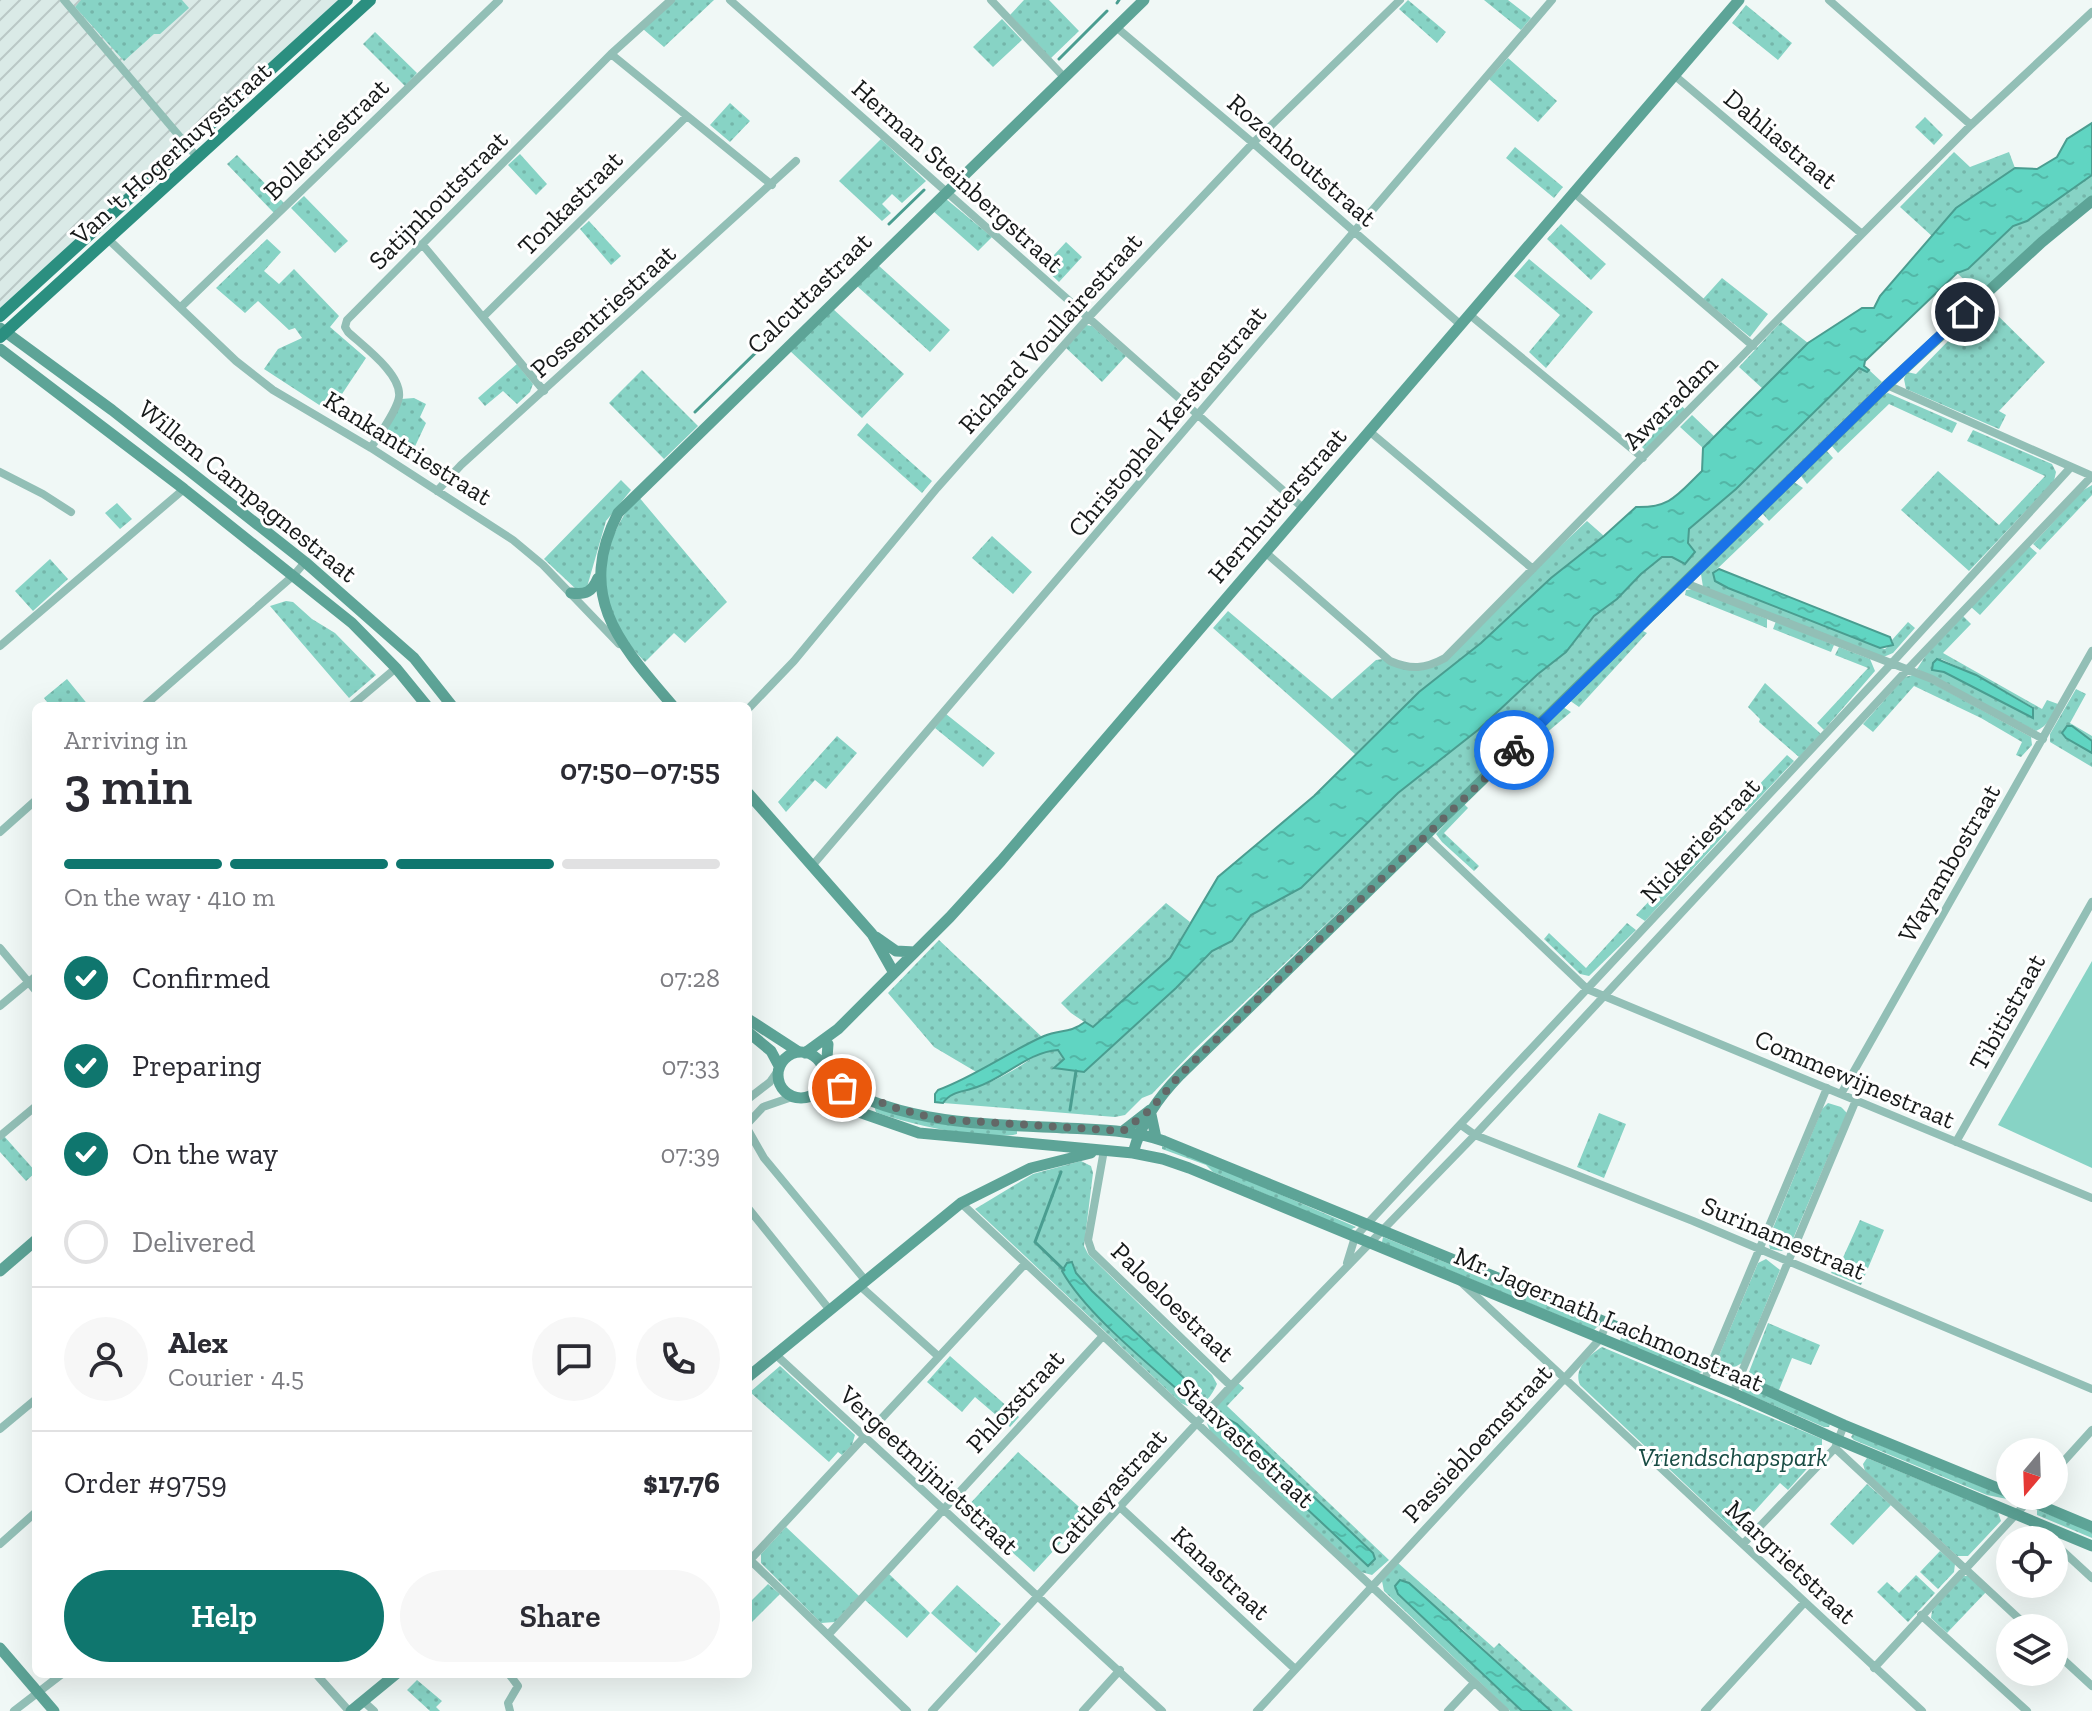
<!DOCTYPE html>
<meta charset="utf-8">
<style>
:root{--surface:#fff;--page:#f7f7f7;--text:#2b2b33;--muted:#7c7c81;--line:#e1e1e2;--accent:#0f766e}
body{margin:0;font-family:"Zilla Slab",serif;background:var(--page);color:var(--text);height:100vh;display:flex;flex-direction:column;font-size:30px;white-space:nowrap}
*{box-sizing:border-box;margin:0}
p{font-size:26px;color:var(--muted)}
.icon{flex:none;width:44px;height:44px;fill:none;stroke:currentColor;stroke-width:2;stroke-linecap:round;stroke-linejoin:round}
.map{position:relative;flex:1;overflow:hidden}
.details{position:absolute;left:32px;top:702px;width:720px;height:976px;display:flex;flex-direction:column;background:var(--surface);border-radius:12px;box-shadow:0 8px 32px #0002}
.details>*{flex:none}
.needle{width:52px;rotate:199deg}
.fabs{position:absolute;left:1996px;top:1438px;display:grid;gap:16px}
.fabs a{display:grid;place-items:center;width:72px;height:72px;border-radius:50%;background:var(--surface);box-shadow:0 8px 32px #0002;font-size:40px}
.pin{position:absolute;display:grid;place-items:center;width:68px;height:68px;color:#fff;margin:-34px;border:4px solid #fff;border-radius:50%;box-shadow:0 2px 8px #0007}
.courier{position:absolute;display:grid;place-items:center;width:80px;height:80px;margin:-40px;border:6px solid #1a73e8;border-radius:50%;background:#fff;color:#222;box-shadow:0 2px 10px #0007}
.head em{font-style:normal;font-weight:600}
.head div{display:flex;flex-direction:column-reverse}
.head{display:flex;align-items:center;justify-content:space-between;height:136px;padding:0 32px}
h1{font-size:52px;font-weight:600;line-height:60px}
.bar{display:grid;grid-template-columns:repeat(4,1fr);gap:12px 8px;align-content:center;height:96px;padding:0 32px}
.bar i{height:10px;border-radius:6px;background:var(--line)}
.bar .active{background:var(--accent)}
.bar p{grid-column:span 4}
.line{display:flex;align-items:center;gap:20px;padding:0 32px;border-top:2px solid var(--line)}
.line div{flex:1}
.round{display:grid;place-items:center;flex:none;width:84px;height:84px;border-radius:42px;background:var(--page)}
ol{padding:0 32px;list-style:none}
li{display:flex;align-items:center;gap:24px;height:88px}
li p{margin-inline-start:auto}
li .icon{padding:8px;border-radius:50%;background:var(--accent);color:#fff;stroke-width:4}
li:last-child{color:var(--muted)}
li i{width:44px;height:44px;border:4px solid var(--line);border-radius:50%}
.cta{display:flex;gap:16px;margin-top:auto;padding:16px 32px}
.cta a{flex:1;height:92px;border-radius:48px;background:var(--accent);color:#fff;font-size:32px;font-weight:600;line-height:92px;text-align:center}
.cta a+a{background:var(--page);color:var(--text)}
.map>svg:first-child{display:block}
.industrial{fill:url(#industrial-furrows)}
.green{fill:url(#green-dots);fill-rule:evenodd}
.pitch{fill:#87d3c5}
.water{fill:url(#water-ripples);stroke:#4a9d90;stroke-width:2}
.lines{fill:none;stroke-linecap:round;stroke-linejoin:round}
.stream{stroke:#4a9d90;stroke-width:3}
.street{stroke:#92bfb6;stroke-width:8}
.secondary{stroke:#5da497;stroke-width:11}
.primary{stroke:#2b8f80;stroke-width:12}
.done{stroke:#636867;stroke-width:8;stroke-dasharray:0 14.4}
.route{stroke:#1a73e8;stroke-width:10}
.labels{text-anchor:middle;stroke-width:6;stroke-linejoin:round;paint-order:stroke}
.street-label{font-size:26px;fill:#171a1a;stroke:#fff}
.park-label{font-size:26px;font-style:italic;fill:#194c44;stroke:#fff}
</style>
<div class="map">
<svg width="2092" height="1711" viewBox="0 0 2092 1711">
<defs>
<pattern id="industrial-furrows" width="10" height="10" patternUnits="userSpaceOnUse" patternTransform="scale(2)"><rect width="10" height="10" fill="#daeae7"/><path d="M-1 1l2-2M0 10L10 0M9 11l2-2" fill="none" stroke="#bac8c6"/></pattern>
<pattern id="green-dots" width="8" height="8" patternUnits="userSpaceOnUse" patternTransform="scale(2)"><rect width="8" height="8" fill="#87d3c5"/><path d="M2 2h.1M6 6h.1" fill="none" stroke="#74b5a9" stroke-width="1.8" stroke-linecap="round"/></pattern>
<pattern id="water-ripples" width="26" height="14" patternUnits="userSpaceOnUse" patternTransform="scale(2)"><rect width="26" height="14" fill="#60d5c2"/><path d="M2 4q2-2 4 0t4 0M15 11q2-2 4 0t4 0" fill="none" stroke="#53b6a6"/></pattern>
</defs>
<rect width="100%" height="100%" fill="#f0f8f6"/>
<!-- industrial -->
<path class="industrial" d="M0 0H341L0 313Z"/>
<!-- green -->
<path class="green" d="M81 0H182L189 8 160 34H154L124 61 75 7Z
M675 0H714L664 47 643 29Z
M1024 0H1049L1079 31 1051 58 1010 15Z
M1408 0 1446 32 1437 43 1399 9Z
M1484 0H1508L1531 18 1521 30Z
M1746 5 1792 43 1778 60 1732 23Z
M1002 19 1022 40 993 67 973 47Z
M375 32 417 73 405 86 363 44Z
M1508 58 1557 101 1538 122 1489 79Z
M730 103 750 121 730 142 710 125Z
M1925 117 1943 135 1934 145 1915 127Z
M881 139 926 181 902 203 892 194 882 204 891 213 882 221 839 181Z
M1515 147 1563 187 1554 198 1506 158Z
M1954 152 1970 167 2009 152 2015 168 1956 208 1933 237 1900 207Z
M520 154 547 184 536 195 508 165Z
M237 155 284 203 274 213 227 164Z
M2092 175V197L1979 294 1957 273 1968 269 2013 226 2027 221Z
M304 196 348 241 335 253 291 208Z
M946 199 992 237 978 251 933 211Z
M589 221 621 256 611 265 580 229Z
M1561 224 1606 264 1591 280 1547 239Z
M267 239 281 252 264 271 279 284 294 269 339 316 330 327 366 358 330 412 264 369 278 349 302 338 295 328 289 330 258 301 245 313 216 288Z
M1066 242 1082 257 1059 282 1043 267Z
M1529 259 1593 312 1546 368 1529 352 1560 315 1514 276Z
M878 265 950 330 930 352 857 286Z
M1722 278 1768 314 1750 337 1703 299Z
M1985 303 2045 362 1999 411 2006 415 1999 429 1906 389 1904 379 1907 372 1916 374Z
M832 308 904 374 862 418 789 350Z
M1781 322 1808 343 1763 389 1739 367Z
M1086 325 1092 326 1126 356 1102 382 1065 347Z
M517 364 533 384 530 392 517 404 503 391 485 406 478 398Z
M1859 368 1867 372 1869 370 1882 382 1448 808 1195 1049 1152 1094 1142 1098 1125 1115 1115 1117 943 1103 948 1095C969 1090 989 1084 1008 1073 1026 1064 1037 1051 1058 1050L1064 1060 1055 1067 1176 988 1212 951 1232 941 1250 915 1301 888 1398 793 1478 730 1538 674 1566 652 1594 616 1617 599 1641 574 1662 557H1672L1685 564 1688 529 1736 489Z
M642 370 698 426 664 459 609 403Z
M1888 393 1957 423 1952 433 1889 404 1838 453 1831 445 1879 397Z
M414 398 426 404 420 417 426 423 410 457 378 440 401 399Z
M1679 404 1685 409 1646 451 1642 447Z
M1692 415 1715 437 1703 448 1680 427Z
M867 423 932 481 922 493 857 435Z
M1973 430 2052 464 2056 472 2054 481 1969 571 1901 510 1938 471 1999 525 2045 476 1967 441Z
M1826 450 1833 458 1807 484 1801 476Z
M621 480 631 490 606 521 587 587 577 590 544 559Z
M1794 482 1803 488 1769 521 1762 513Z
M2092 485V495L2040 550 2033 544 2082 491Z
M638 496 727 602 685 643 674 633 645 662C630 646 614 628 607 606 597 567 613 525 638 496Z
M117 503 132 519 120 529 105 513Z
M1757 518 1764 524 1716 570 1728 588 1880 648 1885 649 1893 643 1892 640 1908 622 1915 628 1893 653 1881 658 1703 587 1701 574Z
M1587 521 1604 536 1551 578 1481 643 1419 692 1356 755 1213 628 1228 611 1332 699 1376 660 1383 659 1408 670 1430 668Z
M992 536 1032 572 1013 594 972 558Z
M2029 546 2037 553 1980 615 1971 607Z
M50 559 68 579 33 611 15 591Z
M1694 589 1767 619V628L1685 595 1686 590Z
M286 601 293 602 312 619 335 633 376 675 349 698 270 606Z
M1963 616 1971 624 1943 653 2042 709 2047 700 2058 704C2053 715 2048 726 2036 731L1917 669 1926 655ZM1941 659 1976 675 2033 707V718L1944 672Z
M1776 621 1834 645 1831 652 1773 629Z
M1641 630 1647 633 1579 707 1569 700Z
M1839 647 1870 659 1875 671 1824 730 1817 723 1868 668 1835 655Z
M1916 674 2031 737 2032 745 2021 757 2016 755 2022 742 1981 718 1914 686 1873 732 1863 724 1905 677Z
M67 679 89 706H50L44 698Z
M1765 683 1821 734 1799 757 1759 722 1760 719 1748 707Z
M2076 689 2086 694 2070 723 2092 736V741L2072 726 2066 738 2092 753V767L2050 742V734Z
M1563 707 1571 712 1544 735 1546 740 1539 747 1525 742Z
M946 714 995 753 983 767 935 728Z
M837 736 857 753 826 789 815 780 786 812 778 802Z
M1787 755 1794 761 1746 812 1740 805Z
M1464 804 1468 808 1444 833 1479 866 1474 871 1442 842 1436 834Z
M1720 826 1727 832 1645 921 1636 915Z
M1166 903 1190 922 1170 958 1093 1028 1071 1013 1061 1003Z
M1627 923 1636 930 1589 976 1580 974 1544 939 1549 933 1586 968Z
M939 940 1042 1037 978 1073 934 1047 888 993Z
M1828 1103 1841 1107 1847 1113 1789 1248 1782 1251 1770 1249 1768 1240 1822 1109Z
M874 1106 929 1122 1017 1130V1134C988 1142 907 1124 876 1112Z
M1599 1113 1626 1124 1604 1178 1577 1167Z
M4 1136 36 1172 26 1181 0 1152V1140Z
M1162 1146 1189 1155 1356 1227 1350 1230 1213 1172 1206 1165 1162 1149Z
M1081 1161 1091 1166 1093 1173 1084 1246 1088 1254 1212 1375 1217 1384C1210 1400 1198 1413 1181 1403L975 1209 1033 1174ZM1073 1262 1076 1273 1092 1291 1198 1390 1131 1348 1105 1322 1075 1289Z
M1860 1220 1884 1230 1861 1285 1831 1273 1837 1261 1841 1262Z
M1383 1237 1595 1323 1598 1326 1594 1330 1386 1244 1382 1242Z
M1766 1259 1780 1270 1742 1363 1733 1368 1721 1362 1719 1355 1758 1263Z
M1768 1323 1820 1345 1811 1365 1792 1358 1779 1390 1755 1380 1749 1372Z
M1622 1335 1703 1367 1702 1372 1697 1374 1622 1343 1620 1340Z
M1602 1347 1822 1439V1452L1788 1490 1780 1483 1736 1532 1580 1385C1573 1369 1589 1355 1602 1347Z
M950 1356 1019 1417 1010 1427 975 1397 962 1412 927 1382Z
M780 1366 855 1435 852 1445 842 1455 838 1452 829 1462 750 1392Z
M1237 1382 1244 1388 1227 1406 1389 1560 1372 1575 1361 1572 1210 1431 1206 1421 1207 1415ZM1237 1424 1373 1553 1375 1559 1367 1565 1227 1434Z
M1744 1385 1830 1424 1829 1427H1824L1743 1392 1741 1389Z
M1853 1434 2007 1497V1499L1987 1495 1854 1440 1851 1437Z
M1018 1452 1087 1514 1034 1572 965 1509Z
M1867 1458 1998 1512 2001 1521 1968 1556H1957L1865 1471 1863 1464Z
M1867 1484 1891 1505 1853 1545 1830 1524Z
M2037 1510 2092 1531V1538L2037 1515Z
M786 1527 859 1596 835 1622 821 1623 761 1563V1554Z
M1940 1551 1955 1564 1954 1572 1938 1589 1920 1572Z
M1398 1563 1494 1648 1499 1643 1573 1711H1551L1459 1626 1398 1594 1522 1711H1510L1384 1591 1382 1581Z
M889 1574 930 1613 907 1638 865 1600Z
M1916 1575 1935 1593 1908 1622 1877 1592 1887 1582 1899 1593Z
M1962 1576H1968L1986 1592 1947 1633 1931 1618 1932 1611Z
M768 1584 780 1594 748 1626V1604Z
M957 1585 1001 1624 976 1653 931 1613Z
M417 1680 442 1701 436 1707 440 1711H430L407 1690Z"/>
<!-- pitch -->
<path class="pitch" d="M2092 961V1168L1998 1125Z"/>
<!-- water -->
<path class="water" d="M2092 123V175L2027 221 2013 226 1968 269 1957 273 1865 361 1864 366 1869 370 1867 372 1859 368 1736 489 1689 529 1688 543 1695 552 1685 564 1672 557H1662L1641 574 1617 599 1594 616 1566 652 1538 674 1478 730 1398 793 1301 888 1251 915 1232 941 1212 951 1176 988 1084 1072 1054 1068 1064 1059 1058 1050C1028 1052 1005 1078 977 1087 964 1092 951 1091 943 1103L935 1102V1094L938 1090C976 1076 1008 1052 1044 1036 1060 1029 1069 1034 1085 1022L1093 1027 1170 958 1218 877 1314 796 1419 692 1481 643 1551 578 1604 536 1636 507C1671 508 1678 494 1702 471L1703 448 1808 343 1862 308H1874L1880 296 1956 208 2015 168 2037 169 2057 157 2067 139Z
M1719 569 1890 637 1893 645 1880 648 1728 588 1715 581 1713 573Z
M1937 659 1976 675 2033 708V718L1944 672 1932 670 1933 663Z
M2067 726H2072L2092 741V753L2066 738 2062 733Z
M1072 1262 1076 1273 1092 1291 1198 1391 1192 1398 1186 1397C1149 1364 1086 1314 1062 1271L1067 1263Z
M1223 1416 1237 1424 1373 1553 1375 1559 1368 1566 1227 1434 1219 1420Z
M1400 1580 1409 1583 1551 1711H1522L1398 1594 1395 1586Z"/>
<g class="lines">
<!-- stream -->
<path class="stream" d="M1117 3 1119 0
M1059 59 1107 11
M889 224 924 190
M695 412 828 282
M1070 1110 1076 1071
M1061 1172 1035 1242 1064 1270"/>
<!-- street -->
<path class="street" d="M64 0 197 157
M730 0 1303 508
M991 0 1064 77
M1829 0 1971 125
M1116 27 1253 143 1461 325
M611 54 772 185
M1674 75 1862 234
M1573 192 1753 346
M108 239 236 361 273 390 371 448 513 540 543 565 619 644
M422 244 544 391
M181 307 499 0
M1470 315 1643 458
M483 317 686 117
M1887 385 2092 476
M1369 431 1533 569
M371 448C378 436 397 411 399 397 402 374 363 346 348 332L345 327 347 320 611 54 671 0
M0 472 43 494 71 512
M437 491 461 465 796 161
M1265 552 1390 661C1411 670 1425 669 1445 658L1862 234 1971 125 2092 12
M1685 583 1932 679 2043 739
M0 646 184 489
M144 706 294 575 305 562
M351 706 396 668
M748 709 794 661 937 488 1088 318 1253 143 1400 0
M0 832 36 800
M1426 836 1587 989 2092 1198
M812 866 1552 0
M0 948 36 991
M0 1006 36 976
M1841 1094 2092 651
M748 1099 770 1082 777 1072
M748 1123 763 1107 792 1097
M1461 1125 1475 1135 1693 1221 2092 1389
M748 1130 764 1158 865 1280
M0 1136 36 1106
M1956 1142 2092 902
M1104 1150 1088 1240 1092 1252 1231 1386
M961 1203 1505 1711
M748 1208 829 1309
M1347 1263 1355 1237 1891 664 2071 467
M1461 1282 1922 1711
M859 1285 938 1356
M775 1354 1162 1711
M1704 1381 1827 1088
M1733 1393 1856 1100
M0 1429 36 1399
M1835 1448 2029 1628
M2054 1472 2092 1430
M1121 1508 1295 1669
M2033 1524 2050 1540
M2054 1543 2092 1578
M0 1544 36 1512
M1743 1544 1835 1448 1844 1425
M748 1558 907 1711
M750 1560 1025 1264
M1921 1615 2027 1711
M828 1635 1102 1337
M2054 1651 2092 1686
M1874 1668 2031 1498
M316 1674 349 1711
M509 1674 518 1686 508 1703 510 1711
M363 1701 374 1711
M14 1711 62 1674
M932 1711 1231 1386 1475 1135 1907 670 2092 476
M1083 1711 1120 1670
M1257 1711 1564 1379 1600 1339 1607 1323
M1448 1711 1474 1683
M1705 1711 1804 1603"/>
<!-- secondary -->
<path class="secondary" d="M0 328 112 410 305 562 414 658 452 706
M0 349 184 489 352 623 396 668 427 706
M571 593C586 595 592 592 598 578
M673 706C620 644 575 597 618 513L1144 0
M748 793 872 934 894 973
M876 937 896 951 915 952
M748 1019 799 1052
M748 1032 771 1051 779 1066
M828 1044 827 1058 831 1071
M778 1075a23 23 0 1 1 46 0a23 23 0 1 1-46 0Z
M805 1053 838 1029 950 917 1001 861 1739 0
M824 1076C893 1125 987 1124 1067 1128 1100 1130 1133 1130 1164 1141L1710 1365 1844 1425 2010 1493
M813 1096 919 1133 1133 1153 1163 1159 1189 1168 1733 1393 1838 1440 2092 1546
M1123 1131 1150 1110 1156 1138
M1133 1153C1142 1121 1157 1099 1180 1075L1887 385 2042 242 2092 201
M0 1271 36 1240
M748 1377 961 1203 1031 1168 1091 1153
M2018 1496 2092 1527
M0 1648 54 1711
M351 1711 396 1674"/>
<!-- primary -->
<path class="primary" d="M0 316 347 0
M0 337 370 0"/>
</g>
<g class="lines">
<!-- done -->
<path class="done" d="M842 1088 899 1109 937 1119 1123 1131 1150 1110 1180 1075 1514 750"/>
<!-- route -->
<path class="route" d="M1514 750 1887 385 1965 312"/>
</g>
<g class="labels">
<!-- street labels -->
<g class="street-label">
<text transform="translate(326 139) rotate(-44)" y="9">Bolletriestraat</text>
<text transform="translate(1781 139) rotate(40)" y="9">Dahliastraat</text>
<text transform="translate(171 153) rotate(-42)" y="9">Van 't Hogerhuysstraat</text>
<text transform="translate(1302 160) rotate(41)" y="9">Rozenhoutstraat</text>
<text transform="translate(958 176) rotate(42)" y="9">Herman Steinbergstraat</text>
<text transform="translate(438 200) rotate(-45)" y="9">Satijnhoutstraat</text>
<text transform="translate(570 203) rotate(-45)" y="9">Tonkastraat</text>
<text transform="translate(809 293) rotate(-44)" y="9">Calcuttastraat</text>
<text transform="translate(603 311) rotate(-42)" y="9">Possentriestraat</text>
<text transform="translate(1050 333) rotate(-48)" y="9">Richard Voullairestraat</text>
<text transform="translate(1670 402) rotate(-45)" y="9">Awaradam</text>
<text transform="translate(1167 421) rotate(-50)" y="9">Christophel Kerstenstraat</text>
<text transform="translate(408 448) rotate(32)" y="9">Kankantriestraat</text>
<text transform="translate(248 491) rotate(39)" y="9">Willem Campagnestraat</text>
<text transform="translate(1277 505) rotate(-49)" y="9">Hernhutterstraat</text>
<text transform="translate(1700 840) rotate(-47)" y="9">Nickeriestraat</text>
<text transform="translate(1949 863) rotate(-60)" y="9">Wayambostraat</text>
<text transform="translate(2007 1012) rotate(-61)" y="9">Tibitistraat</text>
<text transform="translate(1855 1079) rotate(23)" y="9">Commewijnestraat</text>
<text transform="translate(1784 1238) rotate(23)" y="9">Surinamestraat</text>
<text transform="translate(1173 1302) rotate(44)" y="9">Paloeloestraat</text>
<text transform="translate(1609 1319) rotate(23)" y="9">Mr. Jagernath Lachmonstraat</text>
<text transform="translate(1015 1401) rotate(-47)" y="9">Phloxstraat</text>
<text transform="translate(1246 1443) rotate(43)" y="9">Stanvastestraat</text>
<text transform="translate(1477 1443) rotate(-47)" y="9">Passiebloemstraat</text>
<text transform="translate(929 1470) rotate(43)" y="9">Vergeetmijnietstraat</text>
<text transform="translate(1108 1492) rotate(-48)" y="9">Cattleyastraat</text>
<text transform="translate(1791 1562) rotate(43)" y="9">Margrietstraat</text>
<text transform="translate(1221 1573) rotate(43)" y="9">Kanastraat</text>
</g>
<!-- park labels -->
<g class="park-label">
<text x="1733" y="1466">Vriendschapspark</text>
</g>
</g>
</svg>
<div class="fabs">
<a><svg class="needle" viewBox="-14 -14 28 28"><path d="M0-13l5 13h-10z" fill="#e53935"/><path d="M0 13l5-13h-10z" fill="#7c7c81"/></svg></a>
<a><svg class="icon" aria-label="locate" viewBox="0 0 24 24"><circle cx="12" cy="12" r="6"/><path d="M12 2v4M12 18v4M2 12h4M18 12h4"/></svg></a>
<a><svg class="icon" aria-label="layers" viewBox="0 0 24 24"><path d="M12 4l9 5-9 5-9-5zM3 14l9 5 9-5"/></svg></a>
</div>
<div class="pin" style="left:842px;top:1088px;background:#ea580c"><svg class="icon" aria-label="bag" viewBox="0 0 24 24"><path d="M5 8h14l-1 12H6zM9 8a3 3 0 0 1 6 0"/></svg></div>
<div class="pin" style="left:1965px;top:312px;background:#1f2937"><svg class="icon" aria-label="home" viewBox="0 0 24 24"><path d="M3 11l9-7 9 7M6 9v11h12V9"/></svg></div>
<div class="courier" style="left:1514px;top:750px"><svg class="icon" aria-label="bike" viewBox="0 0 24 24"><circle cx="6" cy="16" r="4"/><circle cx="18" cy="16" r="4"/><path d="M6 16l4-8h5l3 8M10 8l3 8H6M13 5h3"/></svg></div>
<section class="details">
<div class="head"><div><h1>3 min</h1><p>Arriving in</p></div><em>07:50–07:55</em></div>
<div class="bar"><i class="active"></i><i class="active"></i><i class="active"></i><i></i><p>On the way · 410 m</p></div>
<ol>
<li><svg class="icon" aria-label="check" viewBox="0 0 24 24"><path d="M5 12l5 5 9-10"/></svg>Confirmed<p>07:28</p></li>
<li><svg class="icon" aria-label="check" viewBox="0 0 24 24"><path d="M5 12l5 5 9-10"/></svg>Preparing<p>07:33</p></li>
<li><svg class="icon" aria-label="check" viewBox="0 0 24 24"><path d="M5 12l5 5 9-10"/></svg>On the way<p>07:39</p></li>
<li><i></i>Delivered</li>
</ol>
<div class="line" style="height:144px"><a class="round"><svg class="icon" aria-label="person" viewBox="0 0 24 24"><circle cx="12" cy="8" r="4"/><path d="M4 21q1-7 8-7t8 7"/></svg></a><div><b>Alex</b><p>Courier · 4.5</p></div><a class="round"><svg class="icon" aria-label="chat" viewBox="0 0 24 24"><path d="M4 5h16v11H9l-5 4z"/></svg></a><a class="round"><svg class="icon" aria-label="phone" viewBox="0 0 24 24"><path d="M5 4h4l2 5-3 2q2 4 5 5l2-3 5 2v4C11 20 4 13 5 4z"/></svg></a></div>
<div class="line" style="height:104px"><div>Order #9759</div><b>$17.76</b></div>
<div class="cta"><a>Help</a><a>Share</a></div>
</section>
</div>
